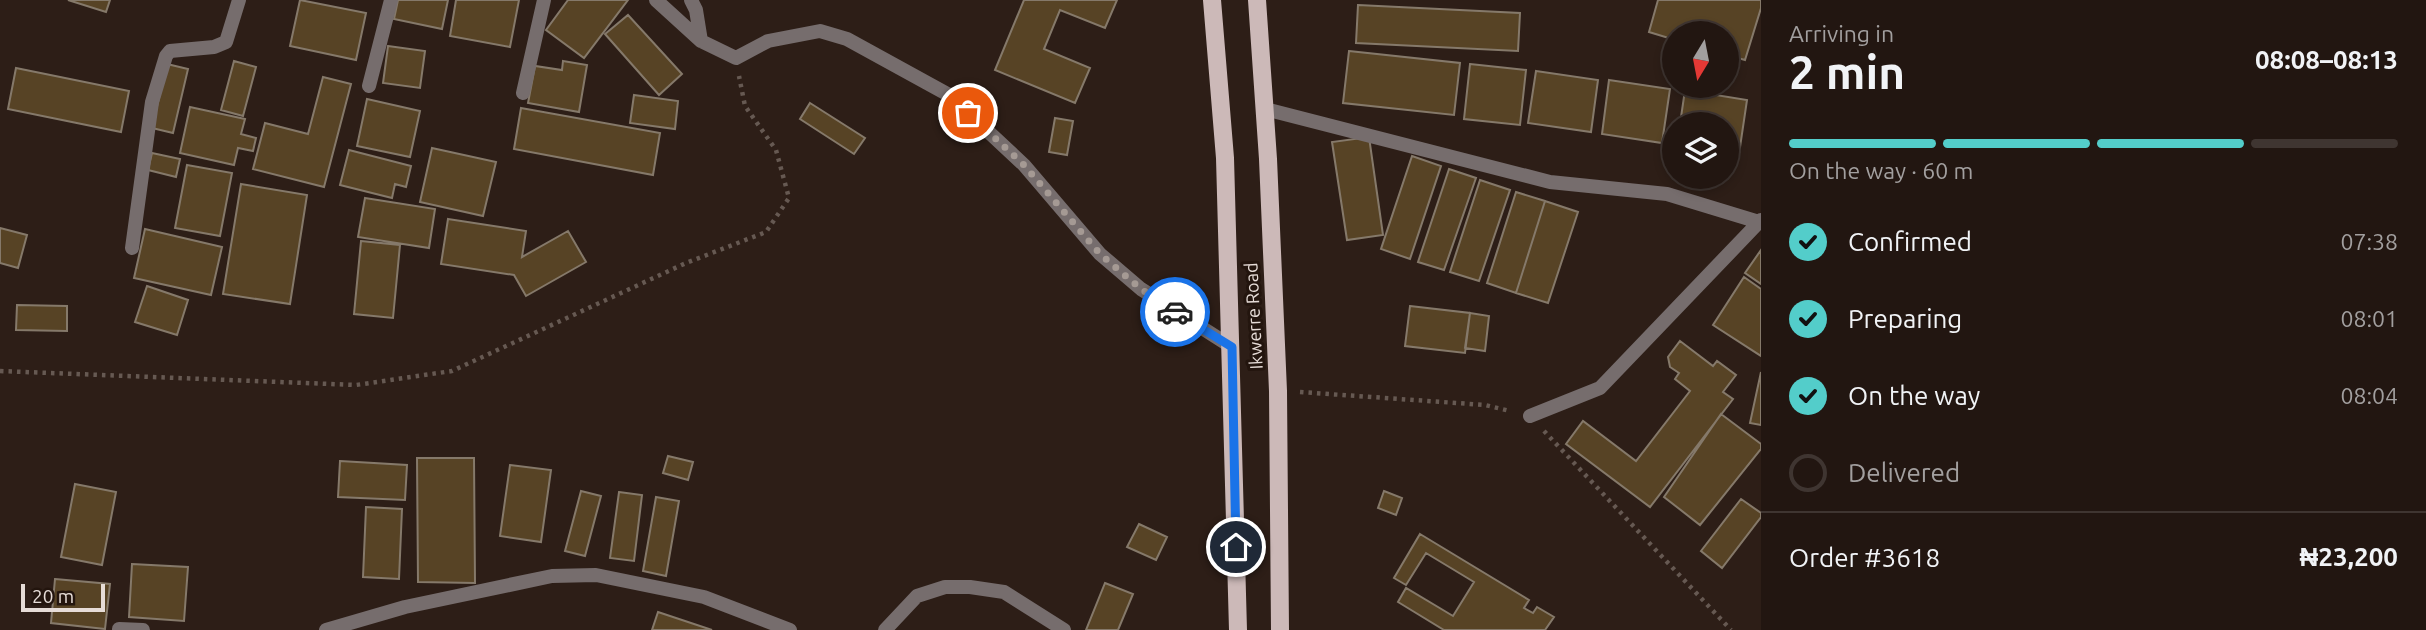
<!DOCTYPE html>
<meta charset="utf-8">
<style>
:root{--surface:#221611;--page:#2a1f1a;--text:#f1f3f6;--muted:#a29f9f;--line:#3f3531;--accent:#53cdca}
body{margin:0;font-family:Ubuntu,sans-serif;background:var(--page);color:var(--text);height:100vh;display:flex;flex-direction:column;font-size:26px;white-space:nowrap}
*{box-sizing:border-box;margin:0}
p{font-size:23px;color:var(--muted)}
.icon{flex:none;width:38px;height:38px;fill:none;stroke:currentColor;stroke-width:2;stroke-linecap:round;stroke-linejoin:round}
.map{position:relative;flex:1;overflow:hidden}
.panel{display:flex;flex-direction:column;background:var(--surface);width:665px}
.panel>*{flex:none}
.needle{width:46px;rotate:190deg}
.fabs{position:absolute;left:1662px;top:21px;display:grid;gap:14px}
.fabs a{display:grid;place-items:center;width:77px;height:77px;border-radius:50%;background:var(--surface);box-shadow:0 4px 10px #0003,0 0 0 2px var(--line);font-size:35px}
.scale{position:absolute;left:21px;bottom:18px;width:84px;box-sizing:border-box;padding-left:7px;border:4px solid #e6dcd7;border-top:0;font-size:19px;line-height:24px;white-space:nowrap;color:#e6dcd7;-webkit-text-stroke:5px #23150e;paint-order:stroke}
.pin{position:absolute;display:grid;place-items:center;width:60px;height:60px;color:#fff;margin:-30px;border:4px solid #fff;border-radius:50%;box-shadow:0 2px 7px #0007}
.courier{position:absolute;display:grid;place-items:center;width:70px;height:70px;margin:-35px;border:5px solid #1a73e8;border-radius:50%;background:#fff;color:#222;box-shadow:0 2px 9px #0007}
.summary em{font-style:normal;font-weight:600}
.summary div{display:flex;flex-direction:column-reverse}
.summary{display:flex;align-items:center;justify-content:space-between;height:119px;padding:0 28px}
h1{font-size:46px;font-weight:600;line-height:52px}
.bar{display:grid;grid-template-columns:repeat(4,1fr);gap:10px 7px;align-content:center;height:84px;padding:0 28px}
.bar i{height:9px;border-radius:5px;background:var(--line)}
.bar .selected{background:var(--accent)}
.bar p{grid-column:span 4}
.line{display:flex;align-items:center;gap:18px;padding:0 28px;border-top:2px solid var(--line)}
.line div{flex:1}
ol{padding:0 28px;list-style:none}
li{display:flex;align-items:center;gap:21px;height:77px}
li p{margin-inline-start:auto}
li .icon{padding:7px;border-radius:50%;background:var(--accent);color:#111;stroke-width:4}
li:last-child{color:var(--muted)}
li i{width:38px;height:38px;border:4px solid var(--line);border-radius:50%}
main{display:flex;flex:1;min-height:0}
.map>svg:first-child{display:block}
.building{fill:#574325;stroke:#85796a;stroke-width:2}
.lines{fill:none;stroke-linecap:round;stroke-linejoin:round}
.path{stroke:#665952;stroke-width:4.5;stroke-dasharray:3.5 5;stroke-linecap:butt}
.street{stroke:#766d6d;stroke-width:14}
.primary{stroke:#ccb9b8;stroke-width:18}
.done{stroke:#a59a94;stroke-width:7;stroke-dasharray:0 12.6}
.route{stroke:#1a73e8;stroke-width:9}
.labels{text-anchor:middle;stroke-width:6;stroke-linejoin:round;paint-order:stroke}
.street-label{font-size:18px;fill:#e6dcd7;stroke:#23150e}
</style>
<main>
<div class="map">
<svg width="1761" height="630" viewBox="0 0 1761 630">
<rect width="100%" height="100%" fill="#2d1e17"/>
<!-- building -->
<path class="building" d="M68 0H110L106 12Z
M300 0 366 13 356 60 290 46Z
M398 0H448L442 29 394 19Z
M456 0H519L510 47 450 36Z
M568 0H628L584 58 546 30Z
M1024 0H1117L1105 28 1060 10 1044 49 1090 68 1075 103 995 70Z
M1658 0H1761V8L1745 60 1727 55V33H1675V40L1649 32Z
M1358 5 1520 13 1518 51 1356 43Z
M628 15 682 74 659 95 605 34Z
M388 46 425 51 420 88 383 83Z
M1349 51 1460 63 1454 115 1343 103Z
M234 61 256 67 243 116 221 110Z
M563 61 587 65 579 112 528 103 535 66 562 70Z
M167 64 188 69 173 133 152 128Z
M1470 64 1526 70 1520 125 1464 119Z
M16 68 129 91 121 132 8 109Z
M1536 71 1598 80 1591 132 1528 123Z
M323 77 351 84 324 187 253 169 265 123 308 134Z
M1609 80 1670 89 1662 143 1602 134Z
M1685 90 1747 100 1739 154 1727 153V124H1680Z
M634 95 678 101 675 129 630 123Z
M367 99 420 111 410 157 357 146Z
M810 103 865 138 854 154 800 119Z
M190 107 245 119 241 134 256 138 253 151 238 148 234 165 180 153Z
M521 108 660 133 653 175 514 149Z
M1055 118 1073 121 1067 155 1049 152Z
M1369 137 1383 235 1347 240 1332 142Z
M432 148 496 162 483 216 420 202Z
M349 150 411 166 406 187 395 184 392 198 340 185Z
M152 153 180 159 176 177 148 170Z
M1412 156 1441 166 1410 259 1381 249Z
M187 165 232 173 220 236 175 228Z
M1449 169 1476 178 1444 270 1418 262Z
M1480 180 1510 190 1479 281 1450 272Z
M241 184 307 195 290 304 223 294Z
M1516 192 1545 201 1516 293 1487 283Z
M365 198 435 209 429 248 358 237Z
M1545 201 1578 212 1548 303 1516 293Z
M448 219 526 231 522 257 568 231 586 262 526 296 514 275 441 264Z
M0 228 27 235 18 268 0 263Z
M145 229 222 247 211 295 134 278Z
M361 241 400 245 393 318 354 314Z
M1761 250V284L1745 273Z
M1744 277 1761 289V356L1713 325Z
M147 286 188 300 177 335 135 322Z
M17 305 67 306V331L16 330Z
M1410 306 1470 313 1465 353 1405 346Z
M1470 313 1489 316 1485 351 1465 348Z
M1680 341 1713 366 1717 361 1736 375 1723 392 1733 399 1650 507 1566 444 1583 421 1636 461 1690 391 1675 379 1679 373 1670 367 1668 357Z
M1761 372V425L1750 423Z
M1721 414 1761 444V449L1700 525 1664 497Z
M668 456 693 462 688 480 663 473Z
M417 458H474L475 583 418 582Z
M340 461 407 465 405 500 338 497Z
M510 465 551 470 541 542 500 536Z
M75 484 116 492 102 565 61 557Z
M581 491 601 496 585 556 565 551Z
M1384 491 1402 498 1396 515 1378 508Z
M619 492 642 495 634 561 610 558Z
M656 497 679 501 666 576 643 571Z
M1741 499 1761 513V517L1722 568 1701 551Z
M366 507 402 509 399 579 363 577Z
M1139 524 1167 537 1156 560 1127 547Z
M1420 534 1529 600 1524 608 1533 613 1537 607 1554 617 1545 630H1444L1398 602 1406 588 1453 616 1474 582 1426 553 1406 585 1394 578Z
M132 564 188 567 184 621 129 617Z
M55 579 110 584 105 629 51 623Z
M1105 583 1133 594 1118 630H1086Z
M658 612 712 630H652Z"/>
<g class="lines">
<!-- path -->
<path class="path" d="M0 371 356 385 452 371 686 263 766 232 789 198 776 150 745 106 739 76
M1300 392 1485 405 1510 411
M1544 431 1731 630"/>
<!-- street -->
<path class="street" d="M656 0 701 41 736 58 768 41 820 31 847 39 949 95 1024 165 1100 254 1141 289 1232 347
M691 0 696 10 701 41
M369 86 391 0
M523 93 544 0
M1265 109 1550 182 1667 194 1759 222
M132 248 152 102 166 56 170 51 214 47 226 42 239 0
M1530 416 1600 388 1761 220
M119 629 143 630
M326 630 405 607 552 576 596 575 704 597 790 630
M885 630 917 596 945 587H970L1004 592 1064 630"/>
<!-- primary -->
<path class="primary" d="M1212 0 1225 158 1238 630
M1257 0 1268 159 1278 391 1280 630"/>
</g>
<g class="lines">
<!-- done -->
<path class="done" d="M968 113 1024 165 1100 254 1141 289 1175 312"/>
<!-- route -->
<path class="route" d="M1175 312 1232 347 1236 547"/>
</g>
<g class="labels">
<!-- street labels -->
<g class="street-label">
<text transform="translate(1254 316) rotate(-93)" y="6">Ikwerre Road</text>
</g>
</g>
</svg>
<div class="fabs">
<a><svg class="needle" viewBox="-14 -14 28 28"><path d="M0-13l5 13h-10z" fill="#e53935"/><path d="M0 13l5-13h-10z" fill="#a29f9f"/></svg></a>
<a><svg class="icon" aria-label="layers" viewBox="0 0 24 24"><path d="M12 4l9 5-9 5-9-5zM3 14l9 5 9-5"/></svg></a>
</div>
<div class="scale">20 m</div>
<div class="pin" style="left:968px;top:113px;background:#ea580c"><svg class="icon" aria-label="bag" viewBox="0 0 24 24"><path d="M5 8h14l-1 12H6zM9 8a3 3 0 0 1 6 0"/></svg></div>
<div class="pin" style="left:1236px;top:547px;background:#1f2937"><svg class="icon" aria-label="home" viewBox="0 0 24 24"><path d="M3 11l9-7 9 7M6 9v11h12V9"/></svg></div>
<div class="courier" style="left:1175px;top:312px"><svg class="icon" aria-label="car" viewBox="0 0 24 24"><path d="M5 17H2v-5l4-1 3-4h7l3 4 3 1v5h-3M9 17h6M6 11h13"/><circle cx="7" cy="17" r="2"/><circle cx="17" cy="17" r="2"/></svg></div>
</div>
<section class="panel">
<div class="summary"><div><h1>2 min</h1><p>Arriving in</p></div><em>08:08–08:13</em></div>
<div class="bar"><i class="selected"></i><i class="selected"></i><i class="selected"></i><i></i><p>On the way · 60 m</p></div>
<ol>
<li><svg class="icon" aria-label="check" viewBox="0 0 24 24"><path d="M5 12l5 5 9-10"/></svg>Confirmed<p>07:38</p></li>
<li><svg class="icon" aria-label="check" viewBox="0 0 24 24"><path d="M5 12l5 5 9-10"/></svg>Preparing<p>08:01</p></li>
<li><svg class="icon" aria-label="check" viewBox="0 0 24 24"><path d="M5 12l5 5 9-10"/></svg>On the way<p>08:04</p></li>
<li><i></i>Delivered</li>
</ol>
<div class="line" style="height:91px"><div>Order #3618</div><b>₦23,200</b></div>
</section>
</main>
